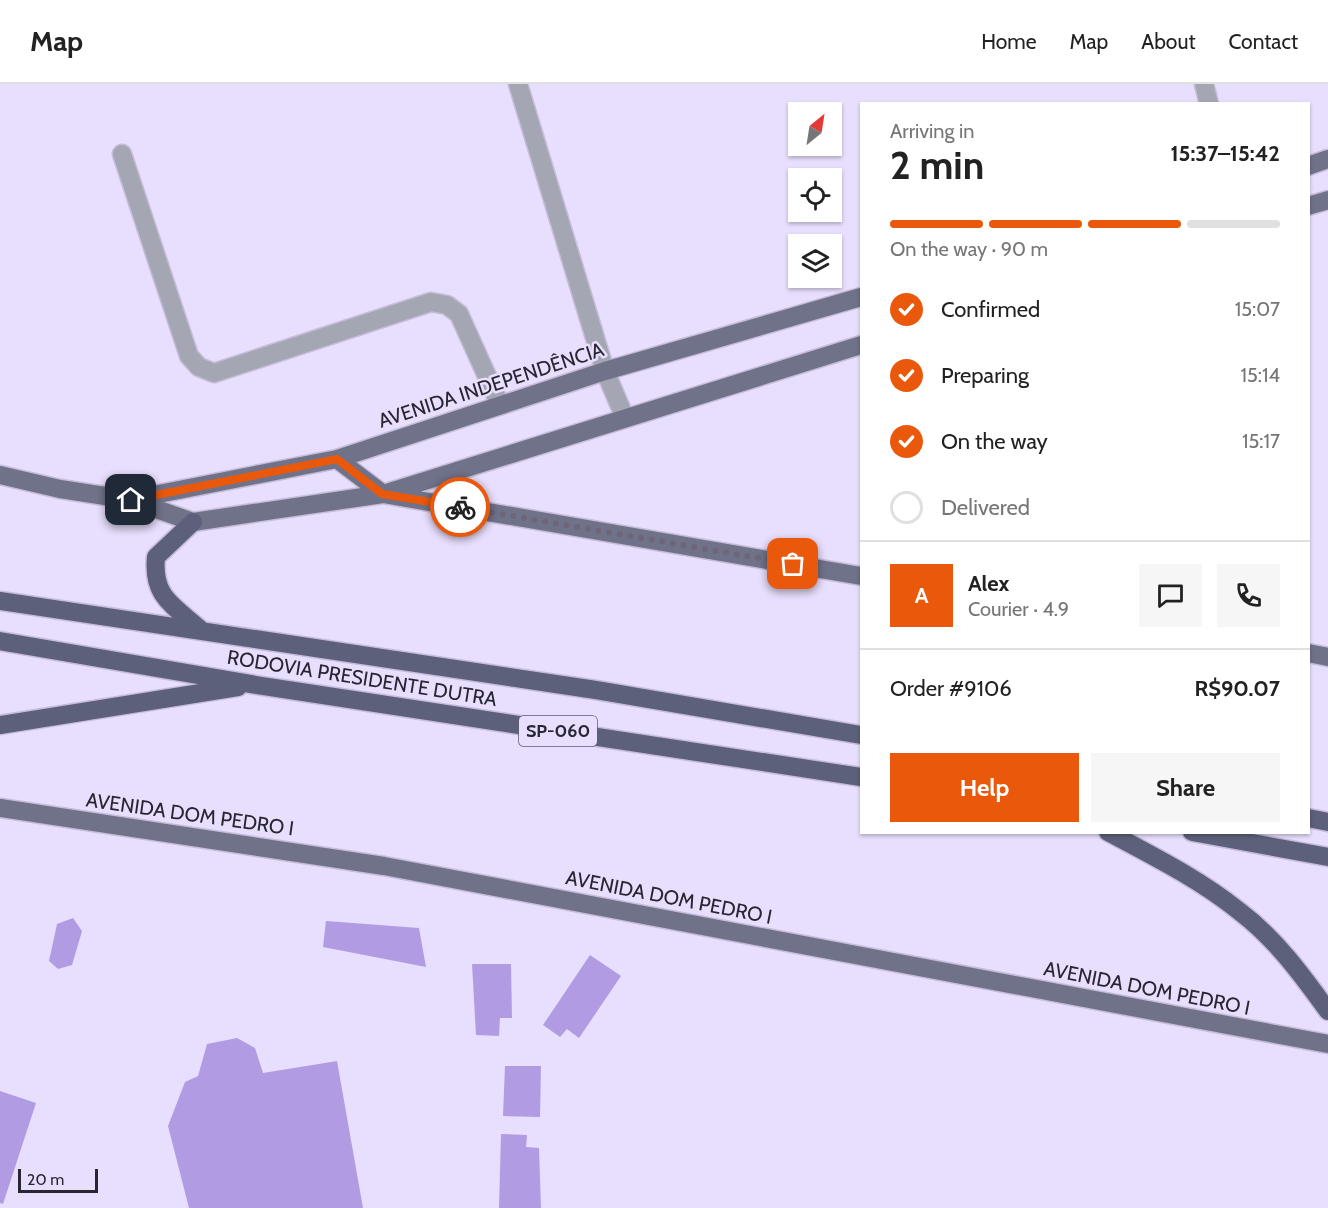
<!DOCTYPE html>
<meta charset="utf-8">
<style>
:root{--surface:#fff;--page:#f6f6f6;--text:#222;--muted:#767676;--line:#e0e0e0;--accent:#ea580c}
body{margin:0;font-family:Cabin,sans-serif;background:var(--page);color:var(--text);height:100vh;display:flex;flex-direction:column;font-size:22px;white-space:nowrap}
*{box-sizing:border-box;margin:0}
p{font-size:20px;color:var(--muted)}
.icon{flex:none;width:33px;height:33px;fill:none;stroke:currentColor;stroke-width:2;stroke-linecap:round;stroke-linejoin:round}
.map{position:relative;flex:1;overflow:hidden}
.drawer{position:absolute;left:860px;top:18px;width:450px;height:732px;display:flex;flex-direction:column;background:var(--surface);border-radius:0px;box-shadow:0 2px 4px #0004}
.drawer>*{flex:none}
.needle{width:39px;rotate:30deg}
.tools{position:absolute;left:788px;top:18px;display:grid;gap:12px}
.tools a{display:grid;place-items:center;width:54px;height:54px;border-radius:0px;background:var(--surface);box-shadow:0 2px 4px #0004;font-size:30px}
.scale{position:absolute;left:18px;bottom:15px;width:80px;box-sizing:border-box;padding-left:6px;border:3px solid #292531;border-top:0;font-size:16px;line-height:21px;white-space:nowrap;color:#292531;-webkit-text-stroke:4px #e8defd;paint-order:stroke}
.pin{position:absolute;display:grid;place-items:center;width:51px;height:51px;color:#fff;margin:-26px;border-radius:12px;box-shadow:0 3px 9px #0006}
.courier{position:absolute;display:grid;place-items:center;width:60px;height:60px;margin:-30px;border:4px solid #ea580c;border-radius:50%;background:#fff;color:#222;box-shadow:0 2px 8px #0007}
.head em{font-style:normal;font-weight:700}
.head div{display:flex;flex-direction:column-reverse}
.head{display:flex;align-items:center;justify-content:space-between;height:102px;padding:0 30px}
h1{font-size:39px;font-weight:700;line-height:45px}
.bar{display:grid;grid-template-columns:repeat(4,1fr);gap:9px 6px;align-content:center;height:72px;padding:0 30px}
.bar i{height:8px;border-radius:4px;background:var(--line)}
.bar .active{background:var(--accent)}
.bar p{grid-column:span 4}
.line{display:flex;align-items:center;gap:15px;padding:0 30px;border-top:2px solid var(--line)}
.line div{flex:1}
.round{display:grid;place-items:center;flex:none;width:63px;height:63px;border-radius:0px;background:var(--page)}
ol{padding:0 30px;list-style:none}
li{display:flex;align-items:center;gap:18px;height:66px}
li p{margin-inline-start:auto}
li .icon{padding:6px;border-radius:50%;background:var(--accent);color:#fff;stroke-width:4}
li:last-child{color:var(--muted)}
li i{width:33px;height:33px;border:3px solid var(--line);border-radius:50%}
.primary-button{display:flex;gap:12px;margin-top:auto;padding:12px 30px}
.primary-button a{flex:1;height:69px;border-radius:0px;background:var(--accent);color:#fff;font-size:24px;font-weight:700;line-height:69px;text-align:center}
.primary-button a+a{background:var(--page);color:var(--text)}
header{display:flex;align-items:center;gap:36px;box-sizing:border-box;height:84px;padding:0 30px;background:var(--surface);border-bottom:2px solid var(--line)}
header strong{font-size:28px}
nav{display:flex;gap:33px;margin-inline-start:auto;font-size:21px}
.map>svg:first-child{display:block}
.building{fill:#b19ce3}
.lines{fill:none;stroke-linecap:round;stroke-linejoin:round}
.minor-casing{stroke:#c6bdd8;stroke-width:21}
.major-casing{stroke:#c6bdd8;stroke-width:21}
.highway-casing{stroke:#c6bdd8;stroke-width:21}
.minor{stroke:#a5a6b3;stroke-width:18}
.major{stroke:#70728a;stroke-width:18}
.highway{stroke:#5d607a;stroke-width:18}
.done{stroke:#6c6678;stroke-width:6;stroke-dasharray:0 10.8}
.route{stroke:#ea580c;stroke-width:8}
.labels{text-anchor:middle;stroke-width:5;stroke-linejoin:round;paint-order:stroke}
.shield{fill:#e8defd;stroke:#625c6e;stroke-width:1.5}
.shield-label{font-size:18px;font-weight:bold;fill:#292531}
.street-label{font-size:20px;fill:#292531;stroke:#e8defd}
</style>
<header>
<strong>Map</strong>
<nav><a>Home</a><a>Map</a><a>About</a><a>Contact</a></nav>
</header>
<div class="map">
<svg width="1328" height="1124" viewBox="0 0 1328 1124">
<rect width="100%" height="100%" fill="#e8defd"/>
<!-- building -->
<path class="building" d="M73 834 82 847 72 881 58 885 49 877 57 840Z
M326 837 419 844 426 883 323 863Z
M590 871 621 892 579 954 567 945 560 953 543 941Z
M472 880H511L512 934H500L499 952 476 951Z
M237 954 255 964 263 989 337 977 363 1124H189L168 1042 185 998 198 992 207 960Z
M505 982H541L540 1033 503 1032Z
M0 1007 36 1019 3 1120 0 1119Z
M501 1050 527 1051 526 1063 539 1064 541 1124H499Z"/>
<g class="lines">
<defs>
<path id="minor" d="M518 0 605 287 625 334
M1204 0 1209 20
M122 70 189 272 199 283 214 289 431 218 447 221 459 230 500 321"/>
<path id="major" d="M1308 82 1328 75
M1308 122 1328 116
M337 375 383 410 861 492
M0 391 60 405 131 416 193 438 383 410 861 261
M133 415 337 375 605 287 861 213
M1308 569 1328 573
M0 724 384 782 1328 960"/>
<path id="highway" d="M193 438 156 473C152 513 173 521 201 546
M0 517 596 606 861 651
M0 557 256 601 861 693
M0 641 238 603
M1308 734 1328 738
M1108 748C1153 772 1199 795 1239 827 1275 854 1302 891 1328 927
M1192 748 1328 773"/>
</defs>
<!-- minor casing -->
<use href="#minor" class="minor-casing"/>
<!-- major casing -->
<use href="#major" class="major-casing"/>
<!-- highway casing -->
<use href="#highway" class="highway-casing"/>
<!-- minor -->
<use href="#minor" class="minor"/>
<!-- major -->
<use href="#major" class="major"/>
<!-- highway -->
<use href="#highway" class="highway"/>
</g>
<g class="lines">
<!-- done -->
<path class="done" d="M460 423 793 480"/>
<!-- route -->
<path class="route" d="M131 416 337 375 382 410 460 423"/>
</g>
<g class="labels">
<!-- shield labels -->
<rect class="shield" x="519" y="632" width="78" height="30" rx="4.5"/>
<g class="shield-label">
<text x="558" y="653">SP-060</text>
</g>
<!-- street labels -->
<g class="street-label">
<text transform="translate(491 301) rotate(-18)" y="7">AVENIDA INDEPENDÊNCIA</text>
<text transform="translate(362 594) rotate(9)" y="7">RODOVIA PRESIDENTE DUTRA</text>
<text transform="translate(190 730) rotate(8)" y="7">AVENIDA DOM PEDRO I</text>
<text transform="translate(669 813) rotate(11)" y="7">AVENIDA DOM PEDRO I</text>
<text transform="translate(1147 904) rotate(11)" y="7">AVENIDA DOM PEDRO I</text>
</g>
</g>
</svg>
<div class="tools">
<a><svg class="needle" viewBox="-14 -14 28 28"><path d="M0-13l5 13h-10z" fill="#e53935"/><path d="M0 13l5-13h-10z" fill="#767676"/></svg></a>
<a><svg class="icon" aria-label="locate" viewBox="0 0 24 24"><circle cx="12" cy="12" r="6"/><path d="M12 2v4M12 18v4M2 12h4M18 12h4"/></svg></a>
<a><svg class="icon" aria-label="layers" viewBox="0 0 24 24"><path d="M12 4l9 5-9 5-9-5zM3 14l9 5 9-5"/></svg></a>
</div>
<div class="scale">20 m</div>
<div class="pin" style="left:793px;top:480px;background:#ea580c"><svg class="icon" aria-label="bag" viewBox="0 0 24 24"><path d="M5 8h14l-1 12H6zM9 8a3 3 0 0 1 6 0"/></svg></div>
<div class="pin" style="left:131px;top:416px;background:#1f2937"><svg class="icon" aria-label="home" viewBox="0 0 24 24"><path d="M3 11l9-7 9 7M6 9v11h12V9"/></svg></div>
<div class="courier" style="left:460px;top:423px"><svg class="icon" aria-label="bike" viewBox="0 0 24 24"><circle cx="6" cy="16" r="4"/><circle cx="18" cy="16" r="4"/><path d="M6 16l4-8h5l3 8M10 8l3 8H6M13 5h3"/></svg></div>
<section class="drawer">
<div class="head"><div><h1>2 min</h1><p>Arriving in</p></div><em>15:37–15:42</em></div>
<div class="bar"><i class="active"></i><i class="active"></i><i class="active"></i><i></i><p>On the way · 90 m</p></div>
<ol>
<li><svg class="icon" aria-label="check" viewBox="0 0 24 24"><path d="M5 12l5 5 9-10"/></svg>Confirmed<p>15:07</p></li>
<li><svg class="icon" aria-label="check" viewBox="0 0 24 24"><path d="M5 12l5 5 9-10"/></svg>Preparing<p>15:14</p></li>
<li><svg class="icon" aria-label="check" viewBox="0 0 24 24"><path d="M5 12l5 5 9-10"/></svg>On the way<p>15:17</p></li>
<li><i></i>Delivered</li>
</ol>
<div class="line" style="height:108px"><b class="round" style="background:var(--accent);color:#fff">A</b><div><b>Alex</b><p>Courier · 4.9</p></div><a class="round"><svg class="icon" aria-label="chat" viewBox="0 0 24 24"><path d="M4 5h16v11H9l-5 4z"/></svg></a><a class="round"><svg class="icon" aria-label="phone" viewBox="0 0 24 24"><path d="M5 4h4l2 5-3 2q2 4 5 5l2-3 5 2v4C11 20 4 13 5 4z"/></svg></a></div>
<div class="line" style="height:78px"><div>Order #9106</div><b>R$90.07</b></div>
<div class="primary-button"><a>Help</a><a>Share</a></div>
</section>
</div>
